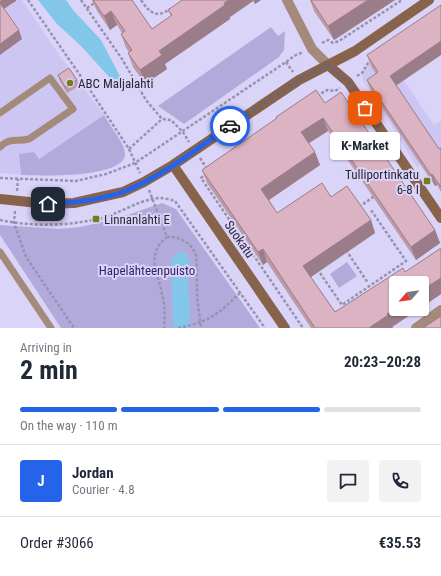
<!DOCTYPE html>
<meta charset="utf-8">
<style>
:root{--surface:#fff;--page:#f2f2f3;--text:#1f2937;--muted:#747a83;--line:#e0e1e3;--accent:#2563eb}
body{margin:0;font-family:"Roboto Condensed",sans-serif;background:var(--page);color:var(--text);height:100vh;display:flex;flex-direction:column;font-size:15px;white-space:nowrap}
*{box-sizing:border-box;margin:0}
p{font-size:13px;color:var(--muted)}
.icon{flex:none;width:22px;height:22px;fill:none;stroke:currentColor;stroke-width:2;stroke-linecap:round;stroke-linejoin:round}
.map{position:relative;height:328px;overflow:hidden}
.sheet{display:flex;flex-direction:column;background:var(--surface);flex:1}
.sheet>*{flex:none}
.needle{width:26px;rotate:242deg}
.tools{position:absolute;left:389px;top:276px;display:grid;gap:8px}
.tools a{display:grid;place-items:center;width:40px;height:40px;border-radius:4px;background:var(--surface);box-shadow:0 1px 3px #0004;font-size:20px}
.pin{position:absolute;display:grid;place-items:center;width:34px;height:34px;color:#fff;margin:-17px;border-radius:8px;box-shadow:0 2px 6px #0006}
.courier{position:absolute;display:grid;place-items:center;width:40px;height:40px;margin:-20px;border:3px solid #2563eb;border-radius:50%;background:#fff;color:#222;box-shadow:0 1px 5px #0007}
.bubble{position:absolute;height:28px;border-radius:4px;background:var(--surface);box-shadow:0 1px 3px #0004;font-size:13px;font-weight:700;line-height:28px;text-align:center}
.overview em{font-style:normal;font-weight:700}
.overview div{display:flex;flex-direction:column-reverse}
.overview{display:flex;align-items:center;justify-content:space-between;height:68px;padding:0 20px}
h1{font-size:26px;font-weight:700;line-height:30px}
.bar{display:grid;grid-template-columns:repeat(4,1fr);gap:6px 4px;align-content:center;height:48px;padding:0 20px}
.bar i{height:5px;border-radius:3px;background:var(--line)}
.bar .on{background:var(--accent)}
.bar p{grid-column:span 4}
.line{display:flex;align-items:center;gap:10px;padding:0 20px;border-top:1px solid var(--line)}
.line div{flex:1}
.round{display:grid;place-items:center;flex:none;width:42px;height:42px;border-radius:4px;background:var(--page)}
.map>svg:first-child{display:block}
.built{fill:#cec6f2}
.green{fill:#b3aadc}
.water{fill:#82c6ea}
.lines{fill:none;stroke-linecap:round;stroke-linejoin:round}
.path{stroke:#9792ae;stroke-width:2.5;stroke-dasharray:3 2;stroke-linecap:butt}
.lane{stroke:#a48a7a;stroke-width:7}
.street{stroke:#a48a7a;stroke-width:10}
.secondary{stroke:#88634c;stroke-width:10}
.wall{fill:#bd9aa8}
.shaded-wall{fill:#9a7d88}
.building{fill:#dcb3c3;stroke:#9a7d88}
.done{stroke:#68647a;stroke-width:4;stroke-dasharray:0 7.2}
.route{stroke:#2563eb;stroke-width:5}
.poi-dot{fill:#767c26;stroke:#dad4f9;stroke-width:1.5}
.labels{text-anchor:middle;stroke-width:4;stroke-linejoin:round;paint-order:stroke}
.poi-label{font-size:13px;fill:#2b2836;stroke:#dad4f9;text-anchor:start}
.street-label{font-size:13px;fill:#2b2836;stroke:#dad4f9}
.park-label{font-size:13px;fill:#372167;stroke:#dad4f9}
</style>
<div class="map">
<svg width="441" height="328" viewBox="0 0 441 328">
<rect width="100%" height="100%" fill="#dad4f9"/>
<!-- built -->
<path class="built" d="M0 0H22L60 56 104 115 39 159 19 154 21 175 0 173Z
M384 51 434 125 441 121V150L417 167 363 80 362 73 367 64Z"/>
<!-- green -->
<path class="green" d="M271 27 278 36 285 31 284 50 279 57 184 124 158 106Z
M104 115C109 125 124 142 125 153 127 179 38 176 21 175L19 154 34 152 39 159Z
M162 203 176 209 260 328H61L0 235V225L58 229 80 227 119 218Z
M347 262 357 276 339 288 330 274Z"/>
<!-- water -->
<path class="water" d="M38 0H66L73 10 101 40 121 78 117 81 111 79 81 46 57 24Z
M180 252 187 254 190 263 188 285 190 307 189 328H174L173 323 171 262 175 254Z"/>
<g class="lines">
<!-- path -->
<path class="path" d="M28 0 84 81 129 149 140 173
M81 0 122 59 146 100 162 119 171 120 183 132 189 142
M141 0C149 12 156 19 170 9
M87 8 99 0
M322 43 328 40 333 43 339 41 402 0
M286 62 293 72
M357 76 362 73 370 60
M317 96 327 90 335 91 340 88
M129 149 162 119
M200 158 207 169
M207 173 201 178 303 328
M0 178 76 181 106 174 135 163 286 62 294 56 303 52
M149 190 167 237C145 254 158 272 162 294 165 305 165 316 164 328
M17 191 18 179
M359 207 376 195
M15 211 14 223 26 257 74 328
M0 220C33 227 69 226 102 218 121 213 140 199 160 198 165 198 171 200 175 201L265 328
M167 237C179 236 193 243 196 256 198 267 196 280 197 291 197 303 200 316 201 328
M346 250 368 283
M320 273 342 305 406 261 371 210
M178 328C210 322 218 314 241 292"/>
<!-- lane -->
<path class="lane" d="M0 113 50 78 73 109 29 139C17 142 10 137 0 147
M0 252 51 328"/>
<!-- street -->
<path class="street" d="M287 0 312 49 328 65
M416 328 441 310"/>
<!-- secondary -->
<path class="secondary" d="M328 65 348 82 441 218
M173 165 285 328
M0 199 48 204 74 203 123 192 144 182 173 165 299 80 355 51 429 0"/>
</g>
<!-- wall -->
<path class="wall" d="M92 0H132L152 29 171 16 168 10 182 0H261L255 4 253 1 230 17V19L165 64 167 69 145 84 133 67 128 53 129 52 126 48 121 34 122 33 117 25 110 30 97 11Z
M310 0H395L334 40 314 11Z
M367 55 396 85 439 149 441 148V192L437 185 435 186 371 91 367 80 376 74 371 66Z
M58 75 77 80 79 86 67 93 60 81Z
M325 103 435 230 440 243 416 260 328 131 309 143 320 165 269 200 277 213 331 197 371 220 375 233 311 277 335 312 405 272 441 294 422 307V283L396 309H419L392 327 393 328H311L267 262 263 265 207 183 202 170 277 119 276 117Z"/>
<!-- shaded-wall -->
<path class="shaded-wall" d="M1 0H16V1L2 10 0 4V1Z
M229 0H253V1L230 17V19L165 64 167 69 145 84 140 70 159 51Z
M254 0H261L255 4Z
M368 0H395L334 40 328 26Z
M111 11 117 25 110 30 104 16Z
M19 30 22 39 0 55V44Z
M441 41V55L394 87 390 76Z
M323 118 328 131 306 145 301 132Z
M315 152 320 165 266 202 261 189Z
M432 174 437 185 435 186 431 175Z
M371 220 375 233 308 279 303 266Z
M435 230 440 243 416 260 411 247Z
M263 249 267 262 263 265 258 252Z
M441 278V294L422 307V290Z
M396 308V309H419L392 327 393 328H369L387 314Z"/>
<!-- building -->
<path class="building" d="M93 0H132L152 29 172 15 168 10 182 0H229L224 3 225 5 159 51 162 55 140 70 128 53 132 50 121 34 125 31 111 11 104 16Z
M311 0H368L328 26Z
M0 3 19 30 0 44Z
M441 5V41L390 76 439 149 441 148V187L432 174 431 175 367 80 378 72 367 55Z
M69 68 77 80 65 87 58 75Z
M316 90 325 103 341 92 435 230 411 247 323 118 301 132 315 152 261 189 277 213 322 183 331 197 347 186 371 220 303 266 335 312 403 268 405 272 441 248V278L422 290V283H396V308L387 314 388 315 369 328H315L263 249 258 252 202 170 277 118 276 117Z
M441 316V328H423Z"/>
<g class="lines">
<!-- done -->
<path class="done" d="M230 126 299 80 328 65 348 82 365 108"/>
<!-- route -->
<path class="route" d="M48 204C73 203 99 200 123 192 162 177 196 149 230 126"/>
</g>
<!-- markers -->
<g class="poi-dot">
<circle cx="70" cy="83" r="4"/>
<rect x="423" y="177" width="8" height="8" rx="2"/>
<rect x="92" y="215" width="8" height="8" rx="2"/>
</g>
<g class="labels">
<!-- poi labels -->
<g class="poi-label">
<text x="78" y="88">ABC Maljalahti</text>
<text x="419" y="179" text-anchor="end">Tulliportinkatu<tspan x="419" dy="15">6-8 I</tspan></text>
<text x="104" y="224">Linnanlahti E</text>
</g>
<!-- street labels -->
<g class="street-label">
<text transform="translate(240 239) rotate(55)" y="5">Suokatu</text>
</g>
<!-- park labels -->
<g class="park-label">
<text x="147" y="275">Hapelähteenpuisto</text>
</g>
</g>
</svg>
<div class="tools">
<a><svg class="needle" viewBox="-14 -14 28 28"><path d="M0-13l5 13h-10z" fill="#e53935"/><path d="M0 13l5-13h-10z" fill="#747a83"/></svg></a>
</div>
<div class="pin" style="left:365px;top:108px;background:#ea580c"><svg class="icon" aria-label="bag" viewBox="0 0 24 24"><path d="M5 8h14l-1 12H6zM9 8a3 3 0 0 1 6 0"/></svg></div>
<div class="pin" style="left:48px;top:204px;background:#1f2937"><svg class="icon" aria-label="home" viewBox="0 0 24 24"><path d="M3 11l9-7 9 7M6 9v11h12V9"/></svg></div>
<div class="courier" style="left:230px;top:126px"><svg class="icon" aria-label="car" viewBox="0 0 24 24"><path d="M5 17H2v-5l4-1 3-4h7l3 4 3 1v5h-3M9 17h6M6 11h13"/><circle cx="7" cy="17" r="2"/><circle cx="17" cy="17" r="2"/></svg></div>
<div class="bubble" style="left:330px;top:132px;width:70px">K-Market</div>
</div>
<section class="sheet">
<div class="overview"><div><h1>2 min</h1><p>Arriving in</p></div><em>20:23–20:28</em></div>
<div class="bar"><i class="on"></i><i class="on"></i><i class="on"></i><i></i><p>On the way · 110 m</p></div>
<div class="line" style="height:72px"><b class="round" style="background:var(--accent);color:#fff">J</b><div><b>Jordan</b><p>Courier · 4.8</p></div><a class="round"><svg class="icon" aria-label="chat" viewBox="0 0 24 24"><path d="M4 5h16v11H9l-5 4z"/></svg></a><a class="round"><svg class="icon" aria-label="phone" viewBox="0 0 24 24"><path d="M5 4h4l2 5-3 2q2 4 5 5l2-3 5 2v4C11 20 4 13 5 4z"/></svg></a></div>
<div class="line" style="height:52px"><div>Order #3066</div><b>€35.53</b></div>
</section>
